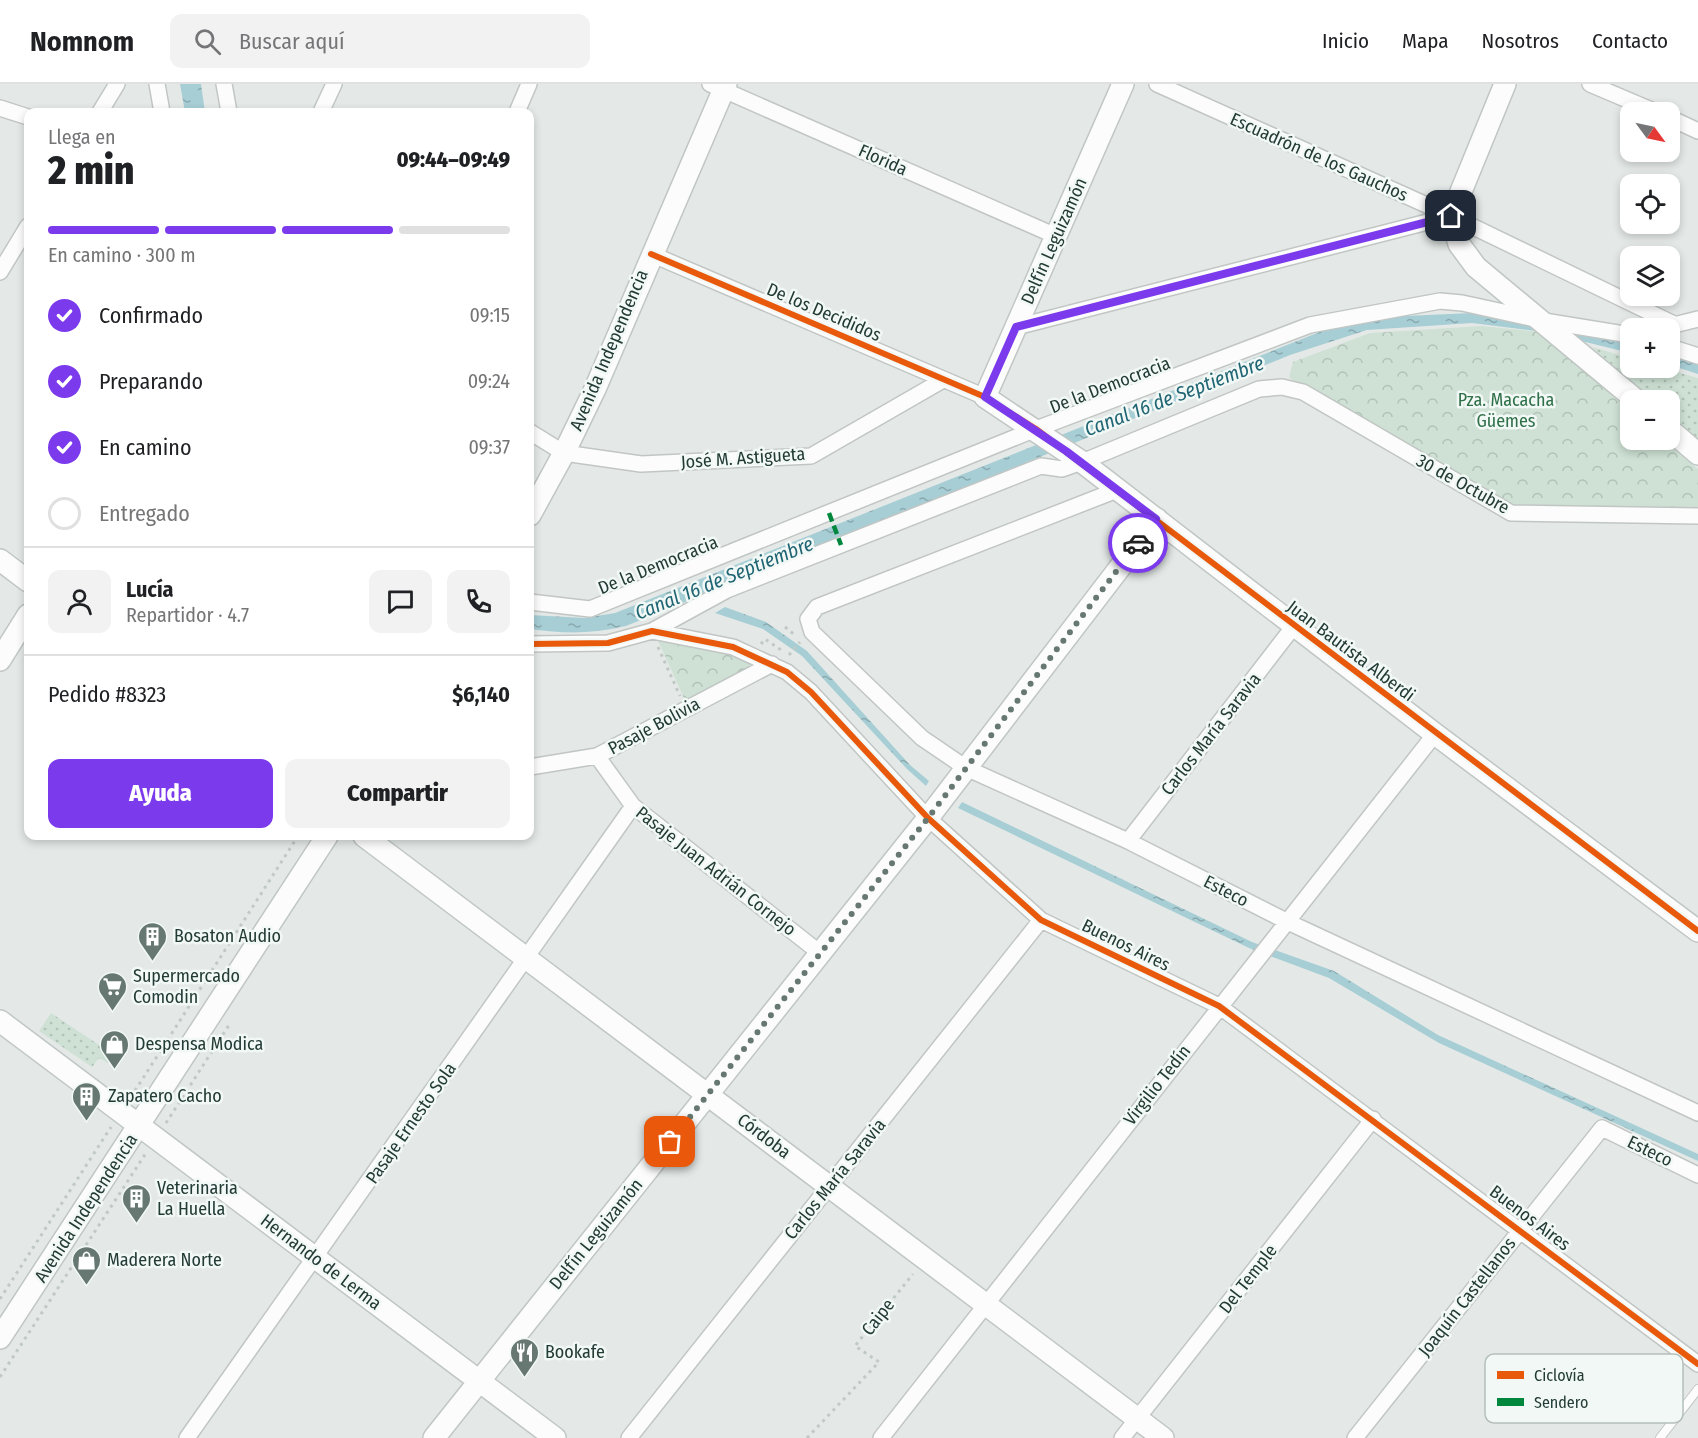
<!DOCTYPE html>
<html lang="es">
<meta charset="utf-8">
<style>
:root{--surface:#fff;--page:#f2f2f2;--text:#202124;--muted:#757577;--line:#e0e0e0;--accent:#7c3aed}
body{margin:0;font-family:"Fira Sans Condensed",sans-serif;background:var(--page);color:var(--text);height:100vh;display:flex;flex-direction:column;font-size:22px;white-space:nowrap}
*{box-sizing:border-box;margin:0}
p{font-size:20px;color:var(--muted)}
.icon{flex:none;width:33px;height:33px;fill:none;stroke:currentColor;stroke-width:2;stroke-linecap:round;stroke-linejoin:round}
.map{position:relative;flex:1;overflow:hidden}
.panel{position:absolute;left:24px;top:24px;width:510px;height:732px;display:flex;flex-direction:column;background:var(--surface);border-radius:12px;box-shadow:0 3px 9px #0003}
.panel>*{flex:none}
.needle{width:39px;rotate:123deg}
.buttons{position:absolute;left:1620px;top:18px;display:grid;gap:12px}
.buttons a{display:grid;place-items:center;width:60px;height:60px;border-radius:12px;background:var(--surface);box-shadow:0 3px 9px #0003;font-size:30px}
.pin{position:absolute;display:grid;place-items:center;width:51px;height:51px;color:#fff;margin:-26px;border-radius:12px;box-shadow:0 3px 9px #0006}
.courier{position:absolute;display:grid;place-items:center;width:60px;height:60px;margin:-30px;border:4px solid #7c3aed;border-radius:50%;background:#fff;color:#222;box-shadow:0 2px 8px #0007}
.head em{font-style:normal;font-weight:800}
.head div{display:flex;flex-direction:column-reverse}
.head{display:flex;align-items:center;justify-content:space-between;height:102px;padding:0 24px}
h1{font-size:39px;font-weight:800;line-height:45px}
.bar{display:grid;grid-template-columns:repeat(4,1fr);gap:9px 6px;align-content:center;height:72px;padding:0 24px}
.bar i{height:8px;border-radius:4px;background:var(--line)}
.bar .on{background:var(--accent)}
.bar p{grid-column:span 4}
.line{display:flex;align-items:center;gap:15px;padding:0 24px;border-top:2px solid var(--line)}
.line div{flex:1}
.round{display:grid;place-items:center;flex:none;width:63px;height:63px;border-radius:12px;background:var(--page)}
ol{padding:0 24px;list-style:none}
li{display:flex;align-items:center;gap:18px;height:66px}
li p{margin-inline-start:auto}
li .icon{padding:6px;border-radius:50%;background:var(--accent);color:#fff;stroke-width:4}
li:last-child{color:var(--muted)}
li i{width:33px;height:33px;border:3px solid var(--line);border-radius:50%}
.primary-button{display:flex;gap:12px;margin-top:auto;padding:12px 24px}
.primary-button a{flex:1;height:69px;border-radius:12px;background:var(--accent);color:#fff;font-size:24px;font-weight:800;line-height:69px;text-align:center}
.primary-button a+a{background:var(--page);color:var(--text)}
header{display:flex;align-items:center;gap:36px;box-sizing:border-box;height:84px;padding:0 30px;background:var(--surface);border-bottom:2px solid var(--line)}
header strong{font-size:28px}
nav{display:flex;gap:33px;margin-inline-start:auto;font-size:21px}
.search{width:420px;height:54px;background:var(--page);display:flex;align-items:center;gap:15px;box-sizing:border-box;padding:0 21px;border-radius:12px;color:var(--muted);font-size:22px}
.map>svg:first-child{display:block}
.grass{fill:url(#grass-dots)}
.park{fill:url(#park-crowns)}
.water{fill:url(#water-ripples)}
.lines{fill:none;stroke-linecap:round;stroke-linejoin:round}
.lane-casing{stroke:#c1c6c4;stroke-width:10}
.street-casing{stroke:#c1c6c4;stroke-width:18}
.secondary-casing{stroke:#c0c6c4;stroke-width:24}
.path{stroke:#c1c9c5;stroke-width:3;stroke-dasharray:3 4.5;stroke-linecap:butt}
.lane{stroke:#fbfcfb;stroke-width:8}
.street{stroke:#fbfcfb;stroke-width:15}
.secondary{stroke:#fbfcfb;stroke-width:21}
.quiet{stroke:#00873e;stroke-width:4.5;stroke-dasharray:9 4.5;stroke-linecap:butt}
.cycleway-casing{stroke:#f2f8f5;stroke-width:10}
.cycleway{stroke:#e8590c;stroke-width:6}
.done{stroke:#677873;stroke-width:6;stroke-dasharray:0 10.8}
.route{stroke:#7c3aed;stroke-width:8}
.labels{text-anchor:middle;stroke-width:5;stroke-linejoin:round;paint-order:stroke}
.street-label{font-size:18px;fill:#233b35;stroke:#f2f8f5}
.park-label{font-size:18px;fill:#2f7049;stroke:#f2f8f5}
.poi-label{font-size:18px;fill:#233b35;stroke:#f2f8f5;text-anchor:start}
.water-label{font-size:20px;font-style:italic;fill:#206574;stroke:#f2f8f5}
.key{fill:#f2f8f5;stroke:#b4bfbb;stroke-width:1.5}
.key-label{font-size:16px;fill:#233b35}
</style>
<header>
<strong>Nomnom</strong>
<div class="search"><svg class="icon" aria-label="search" viewBox="0 0 24 24"><circle cx="10" cy="10" r="6"/><path d="M15 15l6 6"/></svg>Buscar aquí</div>
<nav><a>Inicio</a><a>Mapa</a><a>Nosotros</a><a>Contacto</a></nav>
</header>
<div class="map">
<svg width="1698" height="1354" viewBox="0 0 1698 1354">
<defs>
<pattern id="grass-dots" width="8" height="8" patternUnits="userSpaceOnUse" patternTransform="scale(1.5)"><rect width="8" height="8" fill="#cee1d4"/><path d="M2 2h.1M6 6h.1" fill="none" stroke="#b1c2b7" stroke-width="1.8" stroke-linecap="round"/></pattern>
<pattern id="park-crowns" width="20" height="18" patternUnits="userSpaceOnUse" patternTransform="scale(1.5)"><rect width="20" height="18" fill="#cee1d4"/><path d="M2 6a3 3 0 1 1 6 0M12 15a3 3 0 1 1 6 0" fill="none" stroke="#b1c2b7"/></pattern>
<pattern id="water-ripples" width="26" height="14" patternUnits="userSpaceOnUse" patternTransform="scale(1.5)"><rect width="26" height="14" fill="#a7ced5"/><path d="M2 4q2-2 4 0t4 0M15 11q2-2 4 0t4 0" fill="none" stroke="#88a8ae"/></pattern>
</defs>
<rect width="100%" height="100%" fill="#e4e9e7"/>
<!-- grass -->
<path class="grass" d="M1592 263 1630 274V284H1663L1698 294V358L1670 332V316H1652Z
M51 929 114 971 108 979 99 974 92 983 39 947Z"/>
<!-- park -->
<path class="park" d="M1482 242 1540 248 1630 327V356H1663L1698 385V423L1531 422 1515 425 1301 304 1289 293 1293 278 1370 249Z
M656 552 733 567 765 580 687 621Z"/>
<!-- water -->
<path class="water" d="M180 0H201L205 28H185Z
M1472 229C1525 237 1579 243 1630 259V269L1545 248 1472 239 1367 246 1290 271 626 542C590 550 566 550 530 545V531L585 534 615 529 1347 237 1360 234Z
M1670 272 1698 281V290L1670 281Z
M725 523 766 538 807 567 910 681 929 697 926 702 907 685 802 572 763 545 715 529Z
M962 718 1252 858 1334 887 1438 951 1698 1070V1077L1439 959 1329 894 1249 864 958 724Z"/>
<g class="lines">
<defs>
<path id="lane" d="M1660 1354 1698 1305"/>
<path id="street" d="M157 0 162 28
M224 0 229 28
M710 0 1056 152
M1157 0 1451 132 1674 240
M1590 0 1656 28
M0 24 28 33
M100 28 117 0
M321 28 334 0
M517 28 529 0
M1670 34 1698 47
M651 170 985 313
M0 188 28 142
M1016 243 1451 132
M1666 243 1698 235
M1670 263 1698 272
M530 348 564 369 641 380 811 372 943 296
M1117 406 817 523 808 535 812 548 922 654 966 684 1128 757 1288 838 1698 1029
M530 518 590 525 1036 345 1310 241 1440 217 1462 219 1544 237 1630 251
M652 547 727 506 1041 382 1062 385 1082 378 1259 305 1282 303 1303 308 1511 429 1698 432
M530 560 608 559 652 547 733 563 787 588 811 608 928 734 1041 836 1219 922 1698 1280
M597 672 633 722 820 869
M530 683 597 672 772 580
M1128 757 1294 542
M187 1354 633 722
M629 1354 1041 836
M881 1354 1435 650
M1122 1354 1373 1035
M1355 1354 1602 1044 1698 1091"/>
<path id="secondary" d="M1123 0 985 313 1082 378 1435 650 1698 847
M1505 0 1451 132 1459 160 1476 183 1636 316
M1670 346 1698 370
M530 431 564 369 595 305 726 0
M0 476 28 497
M0 576 28 531
M364 752 1163 1354
M0 937 555 1354
M0 1254 327 752
M434 1354 928 734 1157 435"/>
</defs>
<!-- lane casing -->
<use href="#lane" class="lane-casing"/>
<!-- street casing -->
<use href="#street" class="street-casing"/>
<!-- secondary casing -->
<use href="#secondary" class="secondary-casing"/>
<!-- path -->
<path class="path" d="M785 543 796 552
M761 560 765 555 781 566
M658 563 680 612
M789 571 800 558
M131 1013 298 752
M166 1039 229 941
M0 1215 111 1043
M0 1293 146 1069
M807 1354 879 1278 855 1262 913 1190"/>
<!-- lane -->
<use href="#lane" class="lane"/>
<!-- street -->
<use href="#street" class="street"/>
<!-- secondary -->
<use href="#secondary" class="secondary"/>
<!-- quiet -->
<path class="quiet" d="M829 429 841 461"/>
<defs>
<path id="cycleway" d="M651 170 985 313 1036 345 1698 847
M530 560 608 559 652 547 733 563 787 588 811 608 928 734 1041 836 1219 922 1698 1280"/>
</defs>
<!-- cycleway casing -->
<use href="#cycleway" class="cycleway-casing"/>
<!-- cycleway -->
<use href="#cycleway" class="cycleway"/>
</g>
<g class="lines">
<!-- done -->
<path class="done" d="M670 1058 928 734 1138 459"/>
<!-- route -->
<path class="route" d="M1138 459 1156 435 1066 367 985 313 1016 243 1451 132"/>
</g>
<!-- icons -->
<defs>
<symbol id="building-pin" viewBox="-11 -11 22 30"><path d="M0 17L-7.5 6A9.5 9.5 0 1 1 7.5 6Z" fill="#677873" stroke="#f2f8f5"/><path d="M-4-6H4V6H1V3H-1V6H-4ZM-2.5-4.3h1.7v1.8h-1.7ZM.8-4.3h1.7v1.8H.8ZM-2.5-1h1.7V.8h-1.7ZM.8-1h1.7V.8H.8Z" fill="#fff"/></symbol>
<symbol id="supermarket-pin" viewBox="-11 -11 22 30"><path d="M0 17L-7.5 6A9.5 9.5 0 1 1 7.5 6Z" fill="#677873" stroke="#f2f8f5"/><path d="M-6-5.5h2.5l.6 2H6L4.5 2H-2.5L-4.4-4H-6ZM-1.5 3.2a1.3 1.3 0 1 0 .1 0ZM3 3.2a1.3 1.3 0 1 0 .1 0Z" fill="#fff"/></symbol>
<symbol id="shop-pin" viewBox="-11 -11 22 30"><path d="M0 17L-7.5 6A9.5 9.5 0 1 1 7.5 6Z" fill="#677873" stroke="#f2f8f5"/><path d="M-5-2.5h2.3a2.7 3.5 0 0 1 5.4 0H5L5.5 6h-11ZM-1.5-2.5h3a1.5 2.3 0 0 0-3 0Z" fill="#fff"/></symbol>
<symbol id="restaurant-pin" viewBox="-11 -11 22 30"><path d="M0 17L-7.5 6A9.5 9.5 0 1 1 7.5 6Z" fill="#677873" stroke="#f2f8f5"/><path d="M-5-6h1v4h1v-4h1v4h1v-4h1v5L-1.5 .5V6h-2V.5L-5-1ZM5-6V6H3V1.5H1.5Q1.5-4 5-6Z" fill="#fff"/></symbol>
</defs>
<g fill-rule="evenodd">
<use href="#building-pin" x="136" y="836" width="33" height="45"/>
<use href="#supermarket-pin" x="96" y="886" width="33" height="45"/>
<use href="#shop-pin" x="98" y="944" width="33" height="45"/>
<use href="#building-pin" x="70" y="996" width="33" height="45"/>
<use href="#building-pin" x="120" y="1098" width="33" height="45"/>
<use href="#shop-pin" x="70" y="1160" width="33" height="45"/>
<use href="#restaurant-pin" x="508" y="1252" width="33" height="45"/>
</g>
<g class="labels">
<!-- street labels -->
<g class="street-label">
<text transform="translate(1319 73) rotate(24)" y="6">Escuadrón de los Gauchos</text>
<text transform="translate(883 76) rotate(24)" y="6">Florida</text>
<text transform="translate(1054 157) rotate(-66)" y="6">Delfín Leguizamón</text>
<text transform="translate(824 228) rotate(23)" y="6">De los Decididos</text>
<text transform="translate(609 266) rotate(-67)" y="6">Avenida Independencia</text>
<text transform="translate(1110 301) rotate(-21)" y="6">De la Democracia</text>
<text transform="translate(743 374) rotate(-4)" y="6">José M. Astigueta</text>
<text transform="translate(1463 400) rotate(29)" y="6">30 de Octubre</text>
<text transform="translate(658 481) rotate(-22)" y="6">De la Democracia</text>
<text transform="translate(1351 567) rotate(37)" y="6">Juan Bautista Alberdi</text>
<text transform="translate(654 642) rotate(-28)" y="6">Pasaje Bolivia</text>
<text transform="translate(1211 650) rotate(-52)" y="6">Carlos María Saravia</text>
<text transform="translate(716 787) rotate(38)" y="6">Pasaje Juan Adrián Cornejo</text>
<text transform="translate(1226 807) rotate(27)" y="6">Esteco</text>
<text transform="translate(1126 861) rotate(26)" y="6">Buenos Aires</text>
<text transform="translate(1157 1001) rotate(-52)" y="6">Virgilio Tedín</text>
<text transform="translate(411 1039) rotate(-55)" y="6">Pasaje Ernesto Sola</text>
<text transform="translate(764 1052) rotate(37)" y="6">Córdoba</text>
<text transform="translate(1650 1067) rotate(26)" y="6">Esteco</text>
<text transform="translate(835 1095) rotate(-51)" y="6">Carlos María Saravia</text>
<text transform="translate(86 1124) rotate(-57)" y="6">Avenida Independencia</text>
<text transform="translate(1530 1134) rotate(37)" y="6">Buenos Aires</text>
<text transform="translate(596 1150) rotate(-51)" y="6">Delfín Leguizamón</text>
<text transform="translate(321 1178) rotate(37)" y="6">Hernando de Lerma</text>
<text transform="translate(1248 1195) rotate(-52)" y="6">Del Temple</text>
<text transform="translate(1467 1213) rotate(-52)" y="6">Joaquín Castellanos</text>
<text transform="translate(878 1233) rotate(-52)" y="6">Caipe</text>
</g>
<!-- park labels -->
<g class="park-label">
<text x="1506" y="322">Pza. Macacha<tspan x="1506" dy="21">Güemes</tspan></text>
</g>
<!-- poi labels -->
<g class="poi-label">
<text x="174" y="858">Bosaton Audio</text>
<text x="133" y="898">Supermercado<tspan x="133" dy="21">Comodin</tspan></text>
<text x="135" y="966">Despensa Modica</text>
<text x="108" y="1018">Zapatero Cacho</text>
<text x="157" y="1110">Veterinaria<tspan x="157" dy="21">La Huella</tspan></text>
<text x="107" y="1182">Maderera Norte</text>
<text x="545" y="1274">Bookafe</text>
</g>
<!-- water labels -->
<g class="water-label">
<text transform="translate(1174 312) rotate(-21)" y="7">Canal 16 de Septiembre</text>
<text transform="translate(724 494) rotate(-22)" y="7">Canal 16 de Septiembre</text>
</g>
</g>
<!-- legend -->
<rect x="1485" y="1270" width="198" height="69" rx="9" class="key"/>
<rect x="1497" y="1287" width="27" height="8" fill="#e8590c"/>
<rect x="1497" y="1314" width="27" height="8" fill="#00873e"/>
<g class="key-label">
<text x="1534" y="1297">Ciclovía</text>
<text x="1534" y="1324">Sendero</text>
</g>
</svg>
<div class="buttons">
<a><svg class="needle" viewBox="-14 -14 28 28"><path d="M0-13l5 13h-10z" fill="#e53935"/><path d="M0 13l5-13h-10z" fill="#757577"/></svg></a>
<a><svg class="icon" aria-label="locate" viewBox="0 0 24 24"><circle cx="12" cy="12" r="6"/><path d="M12 2v4M12 18v4M2 12h4M18 12h4"/></svg></a>
<a><svg class="icon" aria-label="layers" viewBox="0 0 24 24"><path d="M12 4l9 5-9 5-9-5zM3 14l9 5 9-5"/></svg></a>
<a>+</a>
<a>−</a>
</div>
<div class="pin" style="left:670px;top:1058px;background:#ea580c"><svg class="icon" aria-label="bag" viewBox="0 0 24 24"><path d="M5 8h14l-1 12H6zM9 8a3 3 0 0 1 6 0"/></svg></div>
<div class="pin" style="left:1451px;top:132px;background:#1f2937"><svg class="icon" aria-label="home" viewBox="0 0 24 24"><path d="M3 11l9-7 9 7M6 9v11h12V9"/></svg></div>
<div class="courier" style="left:1138px;top:459px"><svg class="icon" aria-label="car" viewBox="0 0 24 24"><path d="M5 17H2v-5l4-1 3-4h7l3 4 3 1v5h-3M9 17h6M6 11h13"/><circle cx="7" cy="17" r="2"/><circle cx="17" cy="17" r="2"/></svg></div>
<section class="panel">
<div class="head"><div><h1>2 min</h1><p>Llega en</p></div><em>09:44–09:49</em></div>
<div class="bar"><i class="on"></i><i class="on"></i><i class="on"></i><i></i><p>En camino · 300 m</p></div>
<ol>
<li><svg class="icon" aria-label="check" viewBox="0 0 24 24"><path d="M5 12l5 5 9-10"/></svg>Confirmado<p>09:15</p></li>
<li><svg class="icon" aria-label="check" viewBox="0 0 24 24"><path d="M5 12l5 5 9-10"/></svg>Preparando<p>09:24</p></li>
<li><svg class="icon" aria-label="check" viewBox="0 0 24 24"><path d="M5 12l5 5 9-10"/></svg>En camino<p>09:37</p></li>
<li><i></i>Entregado</li>
</ol>
<div class="line" style="height:108px"><a class="round"><svg class="icon" aria-label="person" viewBox="0 0 24 24"><circle cx="12" cy="8" r="4"/><path d="M4 21q1-7 8-7t8 7"/></svg></a><div><b>Lucía</b><p>Repartidor · 4.7</p></div><a class="round"><svg class="icon" aria-label="chat" viewBox="0 0 24 24"><path d="M4 5h16v11H9l-5 4z"/></svg></a><a class="round"><svg class="icon" aria-label="phone" viewBox="0 0 24 24"><path d="M5 4h4l2 5-3 2q2 4 5 5l2-3 5 2v4C11 20 4 13 5 4z"/></svg></a></div>
<div class="line" style="height:78px"><div>Pedido #8323</div><b>$6,140</b></div>
<div class="primary-button"><a>Ayuda</a><a>Compartir</a></div>
</section>
</div>
